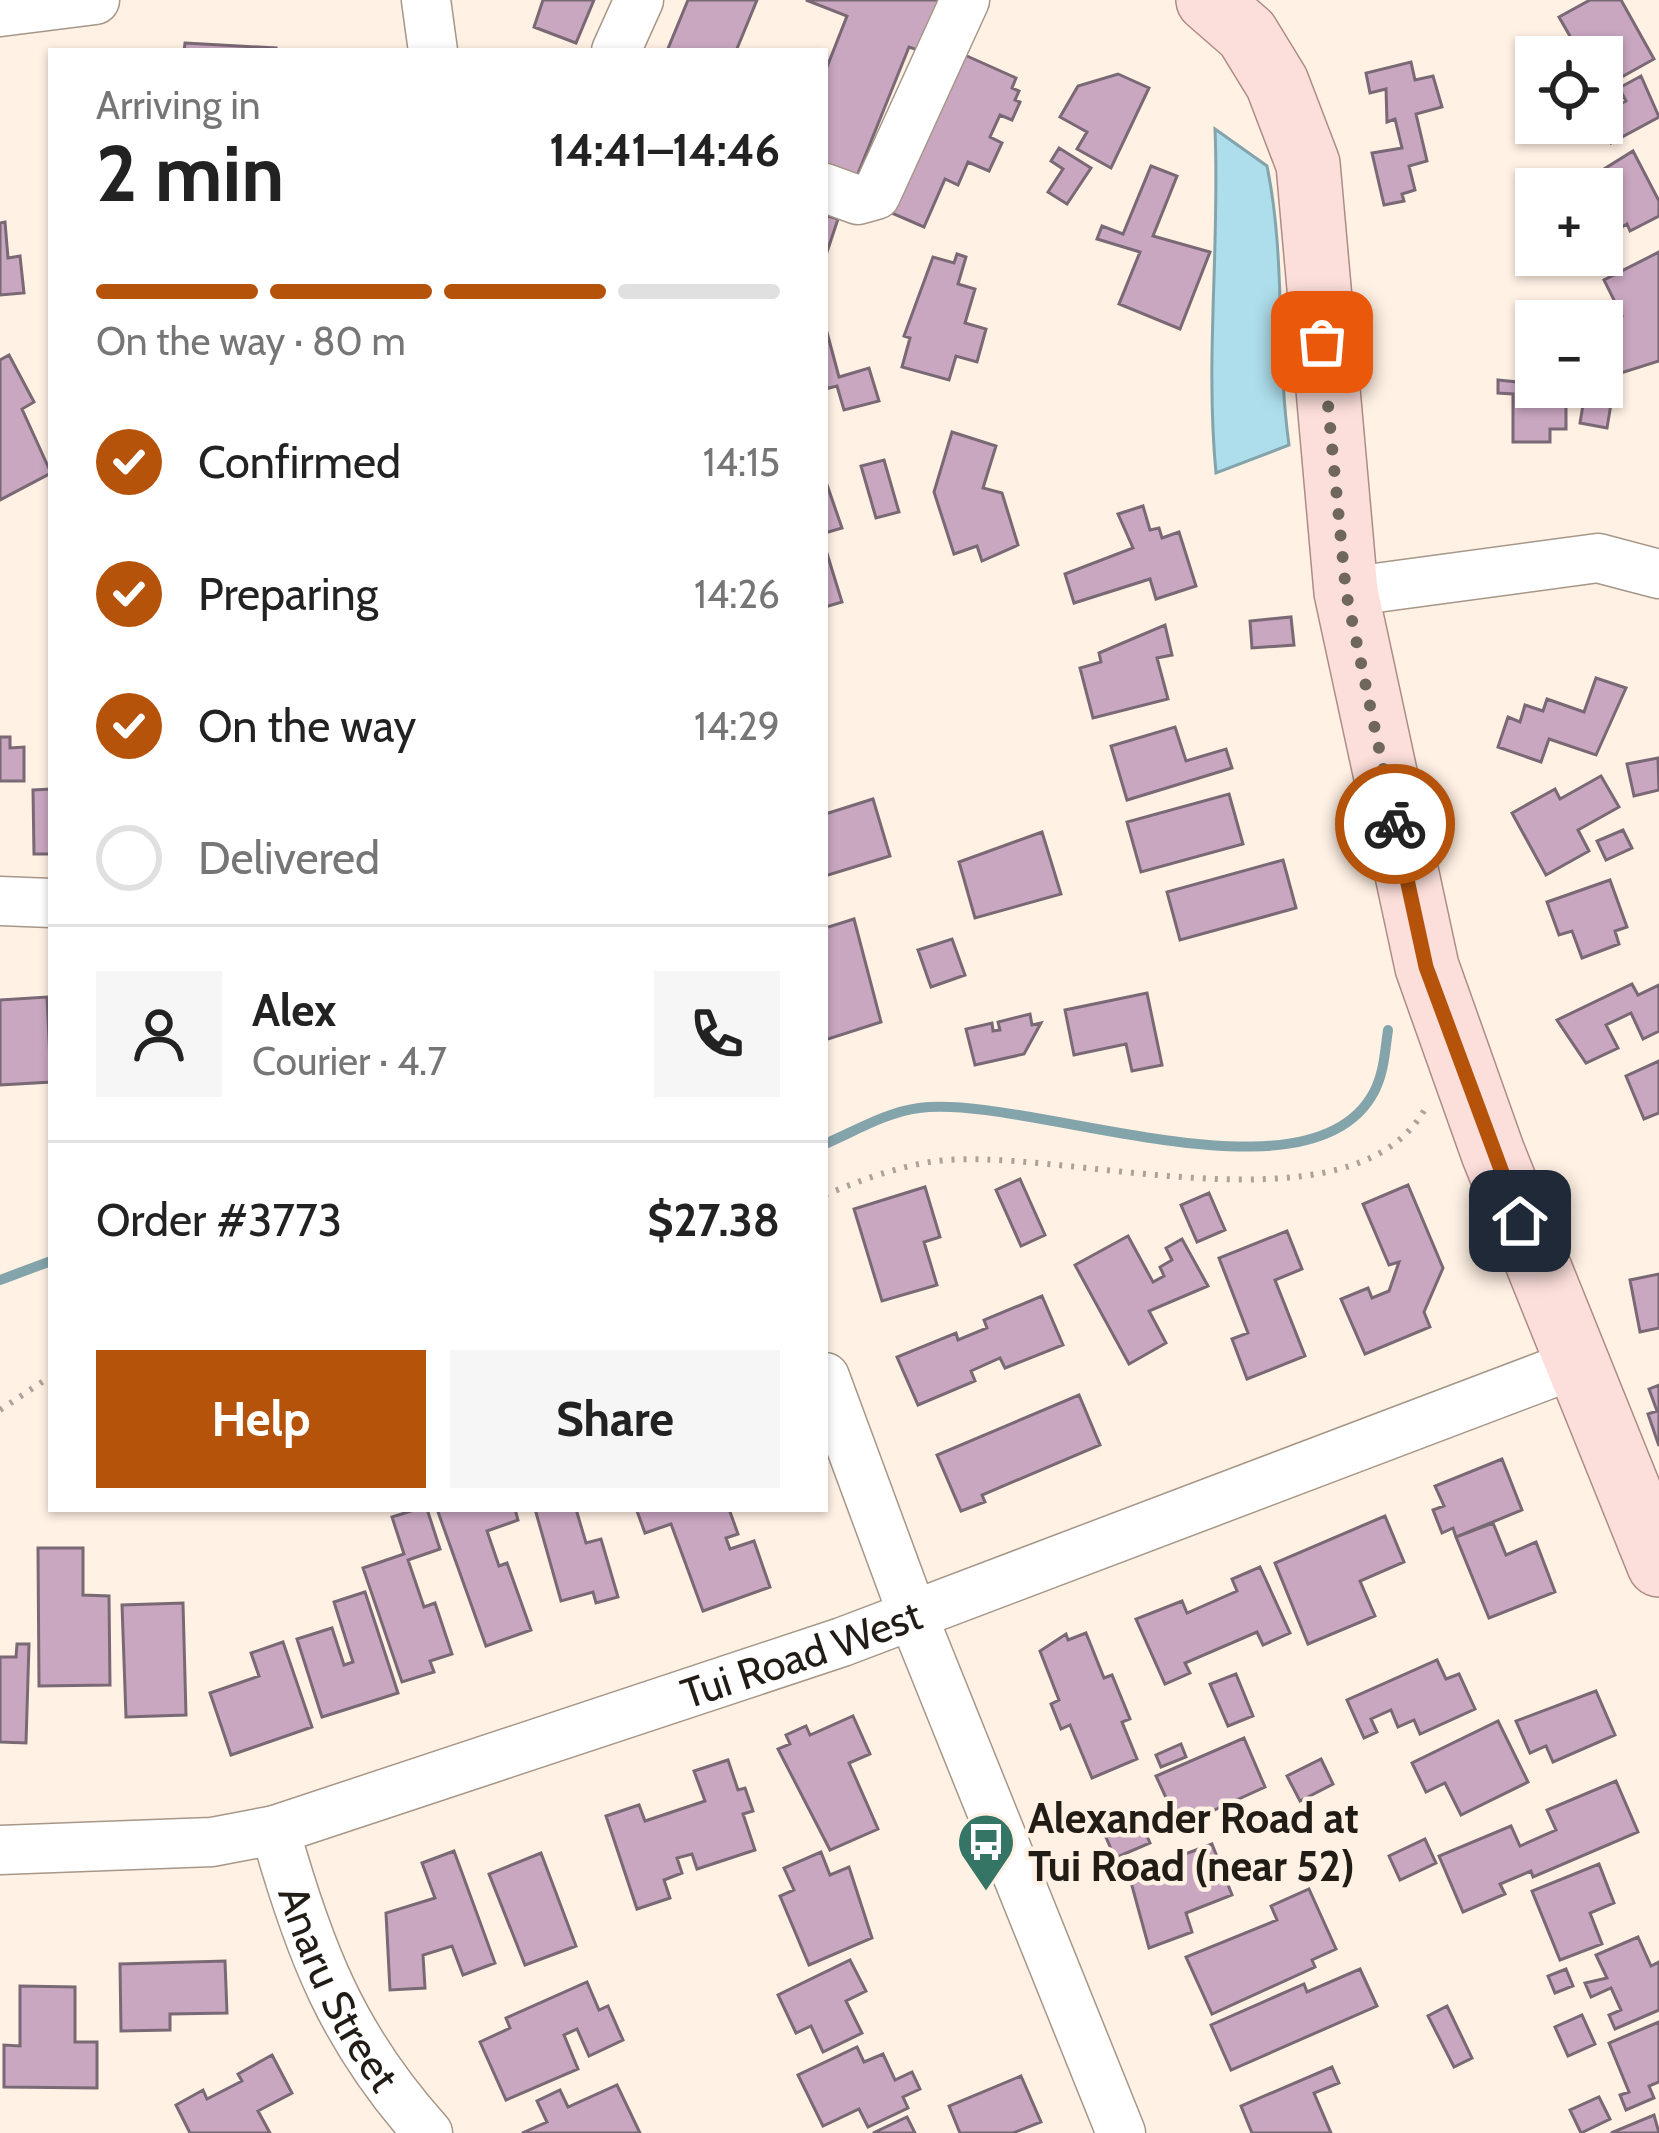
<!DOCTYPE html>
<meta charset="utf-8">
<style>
:root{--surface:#fff;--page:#f6f6f6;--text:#222;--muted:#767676;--line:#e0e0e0;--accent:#b45309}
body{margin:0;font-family:Cabin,sans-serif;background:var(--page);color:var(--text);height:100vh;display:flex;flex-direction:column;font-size:45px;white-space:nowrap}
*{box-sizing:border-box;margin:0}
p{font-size:39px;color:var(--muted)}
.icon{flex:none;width:66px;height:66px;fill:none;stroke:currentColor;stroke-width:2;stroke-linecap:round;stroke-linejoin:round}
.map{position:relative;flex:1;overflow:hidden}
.drawer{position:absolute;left:48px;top:48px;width:780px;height:1464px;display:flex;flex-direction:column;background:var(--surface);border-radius:0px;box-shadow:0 3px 9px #0004}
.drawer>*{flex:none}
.tools{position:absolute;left:1515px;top:36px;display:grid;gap:24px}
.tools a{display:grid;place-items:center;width:108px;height:108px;border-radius:0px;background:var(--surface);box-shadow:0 3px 9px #0004;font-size:60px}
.pin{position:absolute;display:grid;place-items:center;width:102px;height:102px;color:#fff;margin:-51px;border-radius:24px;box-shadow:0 6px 18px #0006}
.courier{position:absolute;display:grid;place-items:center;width:120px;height:120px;margin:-60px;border:9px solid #b45309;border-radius:50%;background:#fff;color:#222;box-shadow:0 3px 15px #0007}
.summary em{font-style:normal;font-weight:800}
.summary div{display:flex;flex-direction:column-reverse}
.summary{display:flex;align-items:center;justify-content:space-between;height:204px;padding:0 48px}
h1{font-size:78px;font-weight:800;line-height:90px}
.bar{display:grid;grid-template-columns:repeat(4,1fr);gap:18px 12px;align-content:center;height:144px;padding:0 48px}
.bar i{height:15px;border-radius:9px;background:var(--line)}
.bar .current{background:var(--accent)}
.bar p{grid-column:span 4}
.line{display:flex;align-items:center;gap:30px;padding:0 48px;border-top:3px solid var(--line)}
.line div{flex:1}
.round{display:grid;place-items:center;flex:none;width:126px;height:126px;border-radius:0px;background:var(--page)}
ol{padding:0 48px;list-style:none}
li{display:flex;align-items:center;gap:36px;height:132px}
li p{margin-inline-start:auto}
li .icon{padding:12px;border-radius:50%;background:var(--accent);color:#fff;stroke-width:4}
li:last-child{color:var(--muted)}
li i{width:66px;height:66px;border:6px solid var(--line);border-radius:50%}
.action{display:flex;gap:24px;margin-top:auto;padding:24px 48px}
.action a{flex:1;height:138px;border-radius:0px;background:var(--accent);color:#fff;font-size:48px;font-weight:800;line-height:138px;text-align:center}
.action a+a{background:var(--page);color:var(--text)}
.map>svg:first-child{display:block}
.water{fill:#aedeeb;stroke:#84a4ab;stroke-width:3}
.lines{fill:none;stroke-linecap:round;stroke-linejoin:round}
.stream{stroke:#84a4ab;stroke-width:10}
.building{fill:#c9a7c1;stroke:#796975;stroke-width:3}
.minor-casing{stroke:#a69788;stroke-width:51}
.major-casing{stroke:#ae8c86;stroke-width:66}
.path{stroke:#ada298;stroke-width:6;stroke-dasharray:3 9;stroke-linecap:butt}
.minor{stroke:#fff;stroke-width:48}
.major{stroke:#fcdfdb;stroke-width:63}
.done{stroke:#6f675e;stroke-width:12;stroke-dasharray:0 21.6}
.route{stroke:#b45309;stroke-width:15}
.labels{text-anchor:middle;stroke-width:9;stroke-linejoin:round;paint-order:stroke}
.street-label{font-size:42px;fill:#221c16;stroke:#fff1e4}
.poi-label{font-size:42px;font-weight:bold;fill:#221c16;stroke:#fff1e4;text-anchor:start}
</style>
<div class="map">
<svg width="1659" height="2133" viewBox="0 0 1659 2133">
<rect width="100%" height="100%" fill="#fff1e4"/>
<!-- water -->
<path class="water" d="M1215 129 1267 166C1286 258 1276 352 1289 445L1216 473C1205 359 1220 244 1215 129Z"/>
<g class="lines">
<!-- stream -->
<path class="stream" d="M825 1144C855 1131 887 1112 919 1108 1025 1093 1310 1213 1374 1092 1384 1073 1385 1051 1388 1030
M0 1280 51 1261"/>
</g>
<!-- building -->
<path class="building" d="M594 0 576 43 534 27 543 0Z
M688 0H757L736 51H667Z
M806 0H945L924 52 909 47 857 176 825 163V72L847 16Z
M1590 0H1621L1654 59 1602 88V57H1582L1559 17Z
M185 43 276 48V51H184Z
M958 52 1016 78 1012 88 1019 91 1015 100 1020 102 1012 120 1000 115 990 137 1002 143 989 171 968 162 958 185 945 179 924 227 887 211Z
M1411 62 1415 80 1433 76 1442 107 1416 114 1427 161 1409 166 1415 190 1402 194 1404 201 1384 205 1372 153 1402 148 1395 119 1387 122 1386 89 1370 93 1366 73Z
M1118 74 1149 88 1111 168 1077 149 1087 132 1060 117 1078 86Z
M1641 76 1659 117 1611 143 1600 123 1602 115 1626 101 1619 88Z
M1059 148 1091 168 1067 204 1048 192 1063 169 1051 161Z
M1633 151 1659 201V216L1630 231 1627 224 1617 230 1607 210 1602 213V189H1572Z
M1151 166 1177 176 1153 236 1210 252 1180 329 1119 304 1140 252 1097 239 1102 226 1123 234Z
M825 215 838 219 825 258Z
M5 222 8 258 20 256 24 293 0 295V223Z
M1659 252V361L1621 373 1602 336V326L1622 316 1604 280Z
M957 254 966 257 958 284 975 289 965 323 986 329 977 362 956 356 949 380 902 367 910 338 904 336 933 257 954 263Z
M825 325 839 377 869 368 879 401 844 410 837 386 825 389Z
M9 355 34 402 22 409 51 473 0 500V360Z
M1498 380 1566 387V429H1550V442H1513V394L1498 393Z
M1585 393 1612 398 1607 428 1580 423Z
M952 432 996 446 983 488 1002 493 1018 545 982 561 977 546 954 554 934 492Z
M884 460 899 512 876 518 861 466Z
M825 479 842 528 825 533Z
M1143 506 1150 530 1159 528 1162 538 1179 532 1196 586 1156 599 1150 579 1074 603 1065 574 1133 548 1118 514Z
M825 547 842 602 825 607Z
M1291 617 1294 645 1252 648 1250 621Z
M1165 625 1172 655 1157 658 1168 699 1093 718 1080 668 1101 662 1099 653Z
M1596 678 1626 688 1596 755 1549 739 1541 762 1498 747 1508 717 1520 722 1525 705 1543 711 1547 699 1584 712Z
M1175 727 1186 761 1226 749 1232 768 1127 800 1111 746Z
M0 737H10V748L24 747V781H0Z
M1658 758 1659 790 1634 796 1627 764Z
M1601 776 1619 807 1578 830 1589 851 1546 875 1512 813 1555 789 1560 799Z
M51 789V854H34L33 790Z
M1229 794 1243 844 1141 872 1127 822Z
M873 799 890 856 825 876V814Z
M1623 830 1632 848 1606 860 1597 841Z
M1042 832 1061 894 975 918 959 862Z
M1283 860 1296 908 1180 940 1167 892Z
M1610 880 1627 927 1615 931 1619 944 1582 958 1572 931 1559 935 1547 902Z
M854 919 881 1022 825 1040V928Z
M952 939 965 975 931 987 918 950Z
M1632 984 1638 995 1659 985V1031L1643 1039 1631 1013 1606 1025 1618 1048 1586 1063 1557 1020Z
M1147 993 1162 1065 1132 1071 1126 1044 1074 1055 1065 1010Z
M47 997 51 1082 0 1085V1000Z
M1030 1014 1032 1025 1041 1023 1024 1054 975 1065 966 1029 992 1023 993 1031 1000 1030 998 1022Z
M1659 1061V1113L1644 1119 1626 1076Z
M1020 1179 1045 1235 1021 1246 996 1190Z
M1408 1185 1443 1268 1424 1312 1430 1327 1365 1354 1341 1299 1368 1288 1372 1298 1389 1291 1399 1262 1389 1265 1363 1204Z
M925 1187 940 1237 924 1242 937 1285 882 1301 854 1209Z
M1209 1193 1225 1230 1197 1242 1181 1205Z
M1287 1231 1302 1269 1275 1280 1305 1356 1247 1379 1232 1339 1248 1333 1219 1258Z
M1128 1236 1153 1282 1164 1276 1160 1267 1172 1260 1166 1248 1182 1239 1208 1286 1149 1311 1166 1343 1129 1364 1075 1265Z
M1659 1274V1328L1640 1332 1630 1280Z
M1042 1296 1063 1345 1005 1368 1000 1358 971 1371 975 1381 918 1405 897 1357 956 1333 958 1340 987 1328 984 1320Z
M1659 1385V1446L1648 1414 1657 1411 1649 1389Z
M1079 1395 1100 1445 982 1495 985 1502 961 1511 937 1455Z
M1502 1459 1522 1510 1456 1537 1453 1528 1442 1533 1433 1510 1444 1506 1435 1486Z
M417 1509H427L440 1549 408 1560 424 1607 435 1603 452 1654 430 1661 434 1672 402 1682 363 1568 404 1554 392 1517Z
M437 1509H515L518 1520 487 1531 499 1566 507 1563 531 1630 486 1646Z
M535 1509H576L586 1543 601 1539 618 1597 596 1603 593 1592 561 1601Z
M644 1509H729L738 1534 726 1538 730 1549 754 1541 770 1587 703 1611 671 1524 645 1533 637 1511Z
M1385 1516 1404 1562 1360 1581 1375 1616 1308 1644 1275 1563Z
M1493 1523 1506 1555 1536 1542 1555 1592 1489 1618 1456 1537Z
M38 1548H83V1595L109 1596 110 1685 39 1686Z
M1260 1567 1290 1633 1263 1645 1257 1632 1185 1663 1190 1673 1165 1684 1136 1619 1182 1601 1187 1613 1237 1591 1232 1579Z
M365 1592 398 1693 322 1717 297 1639 332 1628 344 1665 353 1662 334 1602Z
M183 1603 186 1715 126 1717 122 1605Z
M1086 1633 1104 1678 1112 1675 1130 1719 1122 1722 1137 1759 1092 1778 1070 1725 1061 1729 1051 1704 1059 1700 1040 1651 1066 1634 1068 1640Z
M283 1642 312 1727 231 1755 210 1693 259 1676 251 1653Z
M17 1644H29L26 1743 0 1742V1657H16Z
M1437 1660 1446 1679 1459 1674 1475 1709 1420 1734 1414 1720 1398 1727 1391 1710 1371 1719 1377 1732 1364 1738 1347 1700Z
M1236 1674 1253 1716 1228 1726 1210 1684Z
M1596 1691 1615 1735 1553 1762 1546 1746 1530 1753 1516 1721Z
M853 1716 870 1754 849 1763 878 1829 830 1850 778 1749 790 1744 786 1735 806 1726 810 1735Z
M1498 1721 1528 1782 1461 1815 1445 1783 1426 1792 1412 1763Z
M1244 1738 1265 1787 1179 1826 1156 1776Z
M1181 1744 1186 1757 1161 1767 1156 1755Z
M1321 1759 1333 1784 1300 1801 1287 1776Z
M728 1760 738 1790 745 1788 753 1811 743 1814 755 1850 697 1869 692 1854 677 1858 682 1873 664 1880 670 1898 637 1909 606 1816 639 1805 645 1821 705 1801 694 1771Z
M1616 1781 1638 1832 1533 1877 1531 1871 1500 1884 1505 1894 1463 1912 1439 1856 1511 1826 1520 1846 1556 1830 1547 1810Z
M1140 1820 1150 1843 1115 1858 1105 1835Z
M1425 1839 1436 1863 1400 1880 1389 1856Z
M1212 1844 1232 1895 1186 1913 1192 1932 1149 1948 1129 1875Z
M454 1851 495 1963 463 1975 452 1946 423 1955 425 1988 390 1990 386 1913 435 1898 422 1863Z
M821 1852 830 1875 849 1867 872 1938 809 1965 780 1896 794 1890 784 1868Z
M541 1853 576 1946 525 1965 489 1874Z
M1599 1864 1614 1903 1590 1913 1602 1944 1560 1960 1532 1891Z
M1309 1889 1336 1949 1312 1960 1315 1967 1212 2014 1186 1957 1277 1920 1271 1906Z
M1638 1937 1651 1966 1659 1962V2010L1615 2029 1609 2015 1621 2010 1611 1988 1591 1997 1585 1983 1607 1978 1596 1955Z
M850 1960 866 1991 846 2001 862 2033 823 2052 811 2026 796 2033 778 1995Z
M225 1961 227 2013 170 2014V2030L121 2031 120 1964Z
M1360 1969 1377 2006 1231 2070 1211 2025 1304 1984 1307 1992Z
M1566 1969 1573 1986 1555 1993 1548 1976Z
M587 1982 599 2010 608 2006 623 2040 589 2056 577 2029 564 2035 578 2069 506 2100 480 2042 510 2028 506 2018Z
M20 1986 75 1987V2042H97V2088L4 2087V2045L20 2046Z
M1447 2006 1472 2058 1454 2067 1428 2016Z
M1582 2015 1595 2044 1568 2056 1555 2027Z
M1659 2022V2082L1649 2086 1654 2098 1626 2110 1620 2095 1629 2092 1609 2043Z
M857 2047 864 2062 883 2054 895 2080 912 2072 920 2089 903 2097 908 2108 868 2127 859 2109 823 2126 798 2075Z
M272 2055 292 2093 258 2111 270 2133H190L176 2105 203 2090 207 2099 242 2081 238 2074Z
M1332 2067 1339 2083 1314 2093 1331 2133H1252L1241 2106Z
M1021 2076 1041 2122 1013 2133H960L949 2106Z
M617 2085 640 2133H522L547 2122 537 2101 560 2090 568 2107Z
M1599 2097 1610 2119 1581 2133 1570 2110Z
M1654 2115 1659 2133H1611Z
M907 2117 915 2133H873Z"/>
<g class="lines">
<defs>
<g id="minor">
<path d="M426 0 433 51"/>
<path d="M0 12 95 0"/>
<path d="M616 51 639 0"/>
<path d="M825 188 858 200 876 195 965 0"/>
<path d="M1346 592 1598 558 1659 574"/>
<path d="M0 901 51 903"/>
<path d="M825 1377 918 1629 1121 2133"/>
<path id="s1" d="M275 1830C309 1951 343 2039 428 2133"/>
<path id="s2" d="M0 1850 212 1842 275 1830 842 1642 1581 1362"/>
</g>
<path id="major" d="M1208 0 1247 34 1277 83 1308 164 1346 592 1427 967 1493 1153 1659 1565"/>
</defs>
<!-- minor casing -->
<use href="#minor" class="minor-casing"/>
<!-- major casing -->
<use href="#major" class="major-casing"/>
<!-- path -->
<path class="path" d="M825 1195C858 1181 894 1168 930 1162 1053 1142 1353 1243 1426 1107
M0 1410 51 1376"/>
<!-- minor -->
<use href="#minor" class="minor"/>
<!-- major -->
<use href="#major" class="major"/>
</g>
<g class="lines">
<!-- done -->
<path class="done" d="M1322 342 1346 592 1395 824"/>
<!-- route -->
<path class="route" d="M1395 824 1426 967 1520 1221"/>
</g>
<!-- icons -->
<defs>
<symbol id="bus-pin" viewBox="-11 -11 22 30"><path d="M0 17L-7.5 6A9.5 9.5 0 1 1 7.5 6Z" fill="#347565" stroke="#fff1e4"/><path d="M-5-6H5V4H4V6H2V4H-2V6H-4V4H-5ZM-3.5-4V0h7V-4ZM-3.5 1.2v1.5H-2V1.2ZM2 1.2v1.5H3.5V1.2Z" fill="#fff"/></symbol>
</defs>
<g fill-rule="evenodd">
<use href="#bus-pin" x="953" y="1809" width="66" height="90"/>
</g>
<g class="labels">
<!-- street labels -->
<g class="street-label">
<text dy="15" stroke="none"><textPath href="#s2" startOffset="831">Tui Road West</textPath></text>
<text dy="15" stroke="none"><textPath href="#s1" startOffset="171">Anaru Street</textPath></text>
</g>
<!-- poi labels -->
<g class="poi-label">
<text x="1028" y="1833">Alexander Road at<tspan x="1028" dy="48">Tui Road (near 52)</tspan></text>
</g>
</g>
</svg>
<div class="tools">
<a><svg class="icon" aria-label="locate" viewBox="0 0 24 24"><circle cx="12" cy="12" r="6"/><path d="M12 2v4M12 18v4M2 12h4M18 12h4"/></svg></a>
<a>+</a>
<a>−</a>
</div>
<div class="pin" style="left:1322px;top:342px;background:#ea580c"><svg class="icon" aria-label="bag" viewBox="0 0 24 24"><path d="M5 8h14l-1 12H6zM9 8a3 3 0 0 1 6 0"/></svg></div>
<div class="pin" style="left:1520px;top:1221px;background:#1f2937"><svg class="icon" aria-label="home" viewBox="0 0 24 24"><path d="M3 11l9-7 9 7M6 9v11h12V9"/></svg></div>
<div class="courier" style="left:1395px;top:824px"><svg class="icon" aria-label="bike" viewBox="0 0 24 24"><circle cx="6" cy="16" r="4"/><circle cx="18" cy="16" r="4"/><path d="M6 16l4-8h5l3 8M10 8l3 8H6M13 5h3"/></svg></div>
<section class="drawer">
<div class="summary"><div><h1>2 min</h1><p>Arriving in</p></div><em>14:41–14:46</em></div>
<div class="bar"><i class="current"></i><i class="current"></i><i class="current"></i><i></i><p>On the way · 80 m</p></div>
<ol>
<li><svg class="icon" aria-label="check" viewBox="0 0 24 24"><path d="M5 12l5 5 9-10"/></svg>Confirmed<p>14:15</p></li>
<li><svg class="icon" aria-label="check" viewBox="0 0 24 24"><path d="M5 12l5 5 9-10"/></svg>Preparing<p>14:26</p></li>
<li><svg class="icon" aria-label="check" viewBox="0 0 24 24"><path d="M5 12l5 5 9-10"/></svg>On the way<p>14:29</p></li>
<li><i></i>Delivered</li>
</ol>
<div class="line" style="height:216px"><a class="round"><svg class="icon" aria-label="person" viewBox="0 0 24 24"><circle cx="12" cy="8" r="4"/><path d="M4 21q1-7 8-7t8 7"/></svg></a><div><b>Alex</b><p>Courier · 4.7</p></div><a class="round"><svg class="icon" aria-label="phone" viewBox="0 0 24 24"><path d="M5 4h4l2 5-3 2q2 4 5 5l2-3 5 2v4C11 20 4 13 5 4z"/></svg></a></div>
<div class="line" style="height:156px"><div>Order #3773</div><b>$27.38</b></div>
<div class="action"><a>Help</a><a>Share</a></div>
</section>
</div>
